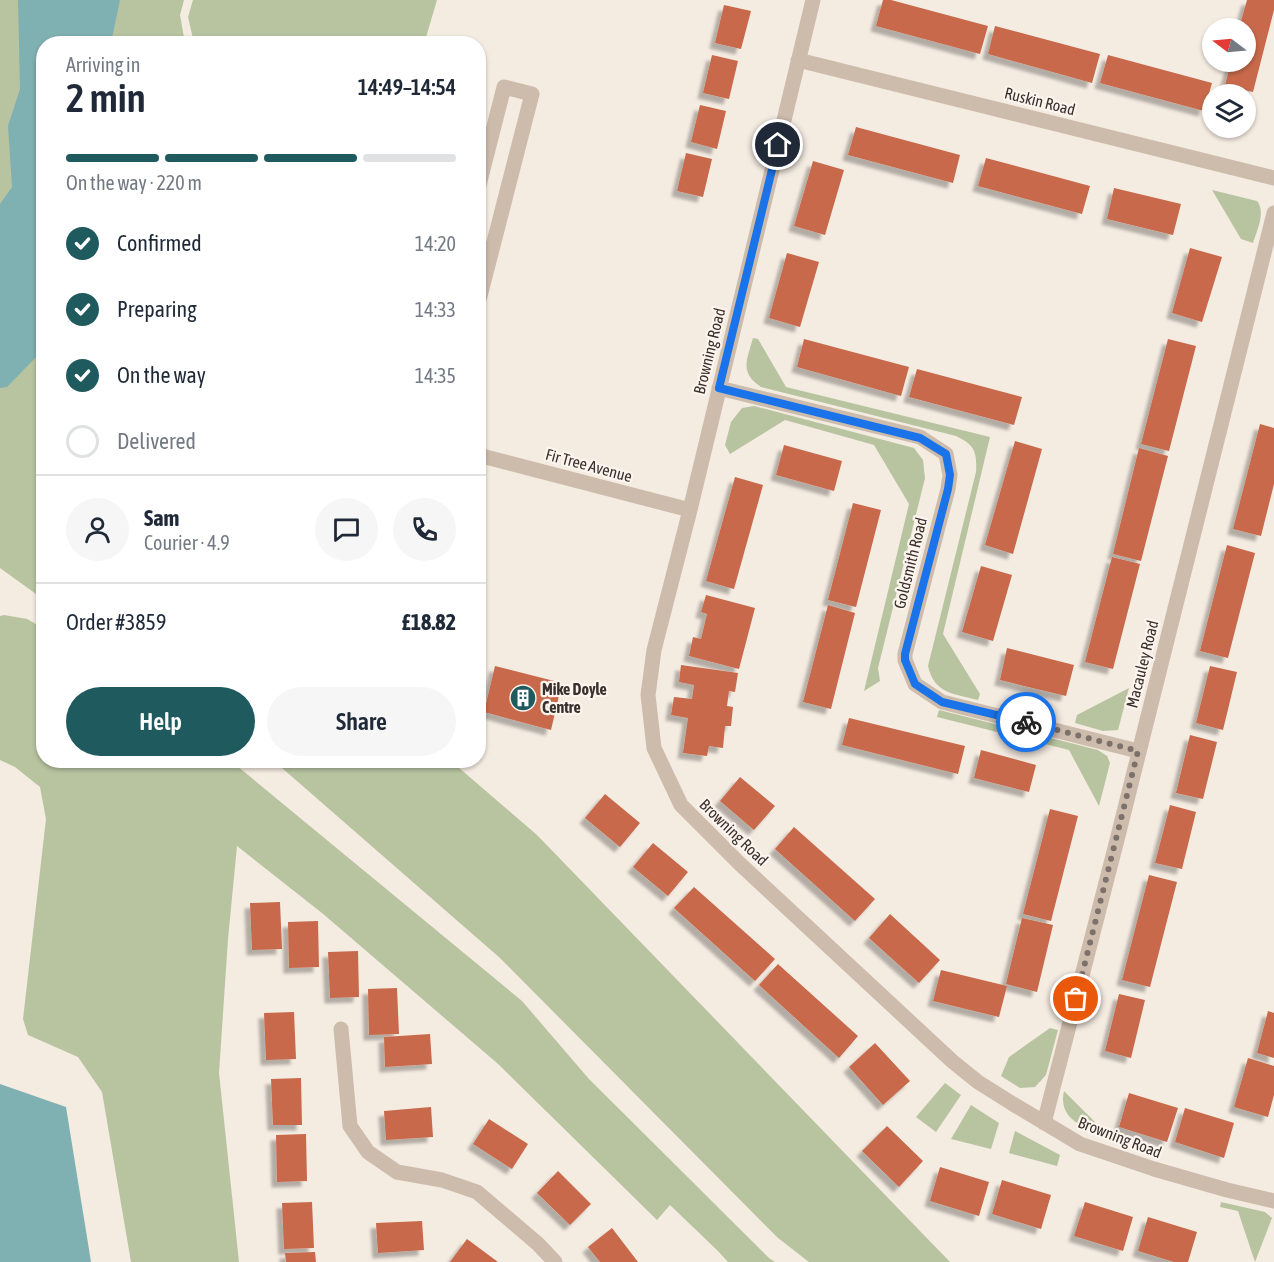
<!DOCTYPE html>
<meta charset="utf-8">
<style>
:root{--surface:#fff;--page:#f6f6f7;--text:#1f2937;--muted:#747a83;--line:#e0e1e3;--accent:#1f5a5e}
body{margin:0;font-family:"Asap Condensed",sans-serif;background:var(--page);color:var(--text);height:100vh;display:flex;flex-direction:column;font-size:22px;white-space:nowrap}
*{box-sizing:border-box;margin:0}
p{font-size:20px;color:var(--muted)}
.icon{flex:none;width:33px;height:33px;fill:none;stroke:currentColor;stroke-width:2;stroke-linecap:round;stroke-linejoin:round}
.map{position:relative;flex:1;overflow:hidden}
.panel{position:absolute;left:36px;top:36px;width:450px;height:732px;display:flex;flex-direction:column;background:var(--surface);border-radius:24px;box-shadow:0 2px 4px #0004}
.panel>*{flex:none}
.needle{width:39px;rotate:286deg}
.buttons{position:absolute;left:1202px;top:18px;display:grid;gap:12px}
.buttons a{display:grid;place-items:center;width:54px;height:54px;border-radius:50%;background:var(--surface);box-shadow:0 2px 4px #0004;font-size:30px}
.pin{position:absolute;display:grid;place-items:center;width:51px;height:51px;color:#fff;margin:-26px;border:3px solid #fff;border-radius:50%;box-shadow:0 2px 6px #0007}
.courier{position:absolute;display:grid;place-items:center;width:60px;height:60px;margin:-30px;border:4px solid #1a73e8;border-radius:50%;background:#fff;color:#222;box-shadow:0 2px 8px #0007}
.summary em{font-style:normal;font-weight:600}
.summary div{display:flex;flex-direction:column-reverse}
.summary{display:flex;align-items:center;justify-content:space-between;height:102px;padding:0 30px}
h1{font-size:39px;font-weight:600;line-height:45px}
.bar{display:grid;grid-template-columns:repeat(4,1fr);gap:9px 6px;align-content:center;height:72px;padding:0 30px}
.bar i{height:8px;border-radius:4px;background:var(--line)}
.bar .on{background:var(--accent)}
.bar p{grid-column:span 4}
.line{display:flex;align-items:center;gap:15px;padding:0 30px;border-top:2px solid var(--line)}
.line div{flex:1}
.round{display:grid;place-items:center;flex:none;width:63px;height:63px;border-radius:32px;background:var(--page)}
ol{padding:0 30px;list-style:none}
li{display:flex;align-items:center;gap:18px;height:66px}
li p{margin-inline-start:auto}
li .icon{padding:6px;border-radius:50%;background:var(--accent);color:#fff;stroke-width:4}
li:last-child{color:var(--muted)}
li i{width:33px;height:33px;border:3px solid var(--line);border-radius:50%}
.button{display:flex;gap:12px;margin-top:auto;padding:12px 30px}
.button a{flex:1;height:69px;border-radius:36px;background:var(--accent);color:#fff;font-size:24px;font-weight:600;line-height:69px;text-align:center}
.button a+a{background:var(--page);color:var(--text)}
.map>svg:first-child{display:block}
.green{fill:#b8c4a0}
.water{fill:#7fb0b2}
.building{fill:#c8694b;filter:url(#shadow)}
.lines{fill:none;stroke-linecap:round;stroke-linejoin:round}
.minor{stroke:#cdbbac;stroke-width:15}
.done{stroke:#7c716b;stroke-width:6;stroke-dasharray:0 10.8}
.route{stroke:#1a73e8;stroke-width:8}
.labels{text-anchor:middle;stroke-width:4.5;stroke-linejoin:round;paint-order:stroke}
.street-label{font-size:16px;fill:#3b302b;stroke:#fbf5ee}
.poi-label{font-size:16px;font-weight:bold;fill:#3b302b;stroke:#fbf5ee;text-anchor:start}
</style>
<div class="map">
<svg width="1274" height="1262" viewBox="0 0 1274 1262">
<defs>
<filter id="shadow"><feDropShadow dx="-5.5" dy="5.5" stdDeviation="1.5" flood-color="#0004"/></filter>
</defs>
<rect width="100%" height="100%" fill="#f4ebe1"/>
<!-- green -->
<path class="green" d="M0 0H184L180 15 185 43 44 44 43 599 0 568Z
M193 0H437L424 44 194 43 188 17Z
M1212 190 1257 201C1266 212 1257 230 1253 243L1241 239Z
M753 338 758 339 786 387 990 437 943 634 980 694 978 700C955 694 934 694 928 666L976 472C977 452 975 445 956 436L761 387C739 372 747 360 753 338Z
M754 406 914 448 923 460 925 478 878 668 880 681 864 691 909 504 874 445 785 420 730 454 725 445 731 422 742 408Z
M4 615 27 619 43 628 44 760 231 761 522 1001 589 1079 769 1258 775 1262H728L719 1252 670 1205 657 1220 497 1063 322 913 237 846 228 939 219 1073 239 1262H131L102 1092 78 1057 28 1035 23 1019 46 819 40 787 15 767 0 760V616Z
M1129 688 1118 730 1103 731 1075 723 1077 715Z
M939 710 1098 750 1107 756 1110 763 1099 806 1069 750 937 717Z
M274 761H451L537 835 950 1262H809L778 1238 500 958Z
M1050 1028 1058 1030 1046 1075 1035 1087 1020 1088 1001 1076 1009 1057Z
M945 1083 961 1095 936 1132 916 1117Z
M1064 1091 1110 1137C1088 1129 1057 1121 1064 1091Z
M971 1105 999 1123 991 1149 951 1139Z
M1015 1131 1060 1155 1057 1166 1009 1153Z
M1221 1202 1265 1212 1272 1218 1255 1262 1238 1211 1220 1207Z"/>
<!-- water -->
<path class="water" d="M18 0H120L111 43 44 44 43 345 38 355 7 387 0 388V204L12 187 8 126 20 89Z
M0 1084 66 1107 91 1262H0Z"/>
<!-- building -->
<path class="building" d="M883 0H891L988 26 980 54 876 26Z
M1247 0H1274V10L1253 92 1225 85 1231 62H1245V28H1239Z
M724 5 751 11 741 49 715 43Z
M995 26 1100 54 1092 83 988 54Z
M712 55 738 61 729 99 703 93Z
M1108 55 1212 83 1204 111 1100 83Z
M700 105 726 111 717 149 691 142Z
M856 127 960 155 953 183 848 155Z
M686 153 712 159 703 197 677 191Z
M986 158 1090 186 1082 214 978 186Z
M813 161 844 170 825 235 794 226Z
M1114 188 1181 204 1173 235 1107 219Z
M1190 248 1222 257 1202 322 1172 313Z
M787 253 819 262 800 327 769 318Z
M804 339 909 367 901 396 797 367Z
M1168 339 1196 346 1169 451 1141 444Z
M917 369 1022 397 1014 425 909 397Z
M1260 424 1274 428V484L1261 536 1233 529Z
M1015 441 1042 449 1013 554 985 545Z
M784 445 842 461 834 491 776 475Z
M1139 448 1168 456 1141 561 1113 554Z
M735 477 763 485 734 589 706 581Z
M853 503 881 510 856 607 828 600Z
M1227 545 1255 553 1228 658 1200 651Z
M1112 557 1140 564 1113 669 1085 662Z
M981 566 1012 575 993 641 962 632Z
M706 595 755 608 739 669 689 656 693 637 701 639 707 614 701 612Z
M828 605 855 613 831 709 803 702Z
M1007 648 1074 665 1066 696 1000 680Z
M681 665 738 673 735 692 729 691 727 706 733 707 731 726H725L723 748 709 746 707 756 683 753 688 718 671 715 674 697 692 699 694 685 679 682Z
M495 666 562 683 551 730 484 712Z
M1210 666 1237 672 1223 730 1196 723Z
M849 718 965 746 958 774 842 745Z
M1190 735 1217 742 1203 799 1176 793Z
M981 750 1036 765 1029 792 974 778Z
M740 777 775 806 754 830 720 801Z
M605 794 640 823 620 847 585 818Z
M1170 805 1196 812 1182 869 1155 863Z
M1050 809 1078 816 1051 921 1023 914Z
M794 827 875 899 855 921 775 849Z
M653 843 688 872 668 896 633 867Z
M1149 875 1177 882 1150 987 1122 980Z
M694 887 775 959 755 981 674 908Z
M280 902 282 949 252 950 250 903Z
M890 914 940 960 919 983 869 938Z
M1022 918 1053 925 1037 992 1006 984Z
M318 921 319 967 289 968 288 922Z
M358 951 359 997 330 998 328 952Z
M778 964 858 1036 839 1058 759 985Z
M941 970 1007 986 999 1017 933 1001Z
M397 988 399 1034 369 1035 368 989Z
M1119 994 1145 1000 1131 1058 1105 1051Z
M1268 1011 1274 1013V1058L1257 1053Z
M294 1012 296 1059 266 1060 264 1013Z
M430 1034 432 1064 385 1067 384 1037Z
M875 1043 910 1081 883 1105 849 1067Z
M1248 1058 1274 1066V1095L1268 1117 1234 1107Z
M301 1078 302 1125H273L271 1079Z
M1129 1093 1178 1108 1167 1142 1119 1127Z
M431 1107 433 1137 386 1140 384 1111Z
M1185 1108 1234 1123 1224 1158 1175 1142Z
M489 1119 528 1144 512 1169 473 1144Z
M887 1126 923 1161 899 1187 862 1151Z
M306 1134 307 1181 277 1182 276 1135Z
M940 1167 989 1182 979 1216 930 1201Z
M558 1171 591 1204 570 1225 537 1193Z
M1002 1180 1051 1195 1041 1229 992 1214Z
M312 1202 314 1248 284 1249 282 1203Z
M1085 1202 1133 1217 1123 1251 1074 1236Z
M1148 1217 1197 1232 1188 1262H1174L1138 1251Z
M422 1221 424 1250 378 1253 376 1223Z
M612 1228 638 1262H600L588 1247Z
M467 1239 498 1262H450Z
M315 1252 316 1262H286L285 1253Z"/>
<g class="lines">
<!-- minor -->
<path class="minor" d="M813 0 690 510 654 650 648 695 654 748 681 805 740 864 952 1061 978 1082 1013 1104 1080 1144 1154 1169 1227 1190 1274 1201
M798 60 1274 178
M478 189 504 87 532 94 478 304
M719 388 920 437 946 454 950 475 948 489 905 654V660L915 684 942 702 1138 751
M478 455 690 510
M341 1029 350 1126 368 1152 397 1172 442 1180 477 1192 538 1244 555 1262
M1044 1123 1117 840 1274 213"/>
</g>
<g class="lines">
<!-- done -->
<path class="done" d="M1026 722 1138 751 1076 999"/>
<!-- route -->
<path class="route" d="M778 145 719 388 920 438 946 454 950 475 948 489 905 654V660L915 684 942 702 1026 722"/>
</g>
<!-- icons -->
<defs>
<symbol id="building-disc" viewBox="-11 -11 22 22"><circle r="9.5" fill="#1f5a5e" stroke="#fbf5ee"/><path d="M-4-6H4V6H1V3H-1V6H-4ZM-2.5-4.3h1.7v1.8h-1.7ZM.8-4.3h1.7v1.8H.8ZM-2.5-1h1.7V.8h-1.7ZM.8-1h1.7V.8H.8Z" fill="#fff"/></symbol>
</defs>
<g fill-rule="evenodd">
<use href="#building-disc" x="508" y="683" width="30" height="30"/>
</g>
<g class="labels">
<!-- street labels -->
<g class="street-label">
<text transform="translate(1040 101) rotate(14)" y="6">Ruskin Road</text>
<text transform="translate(709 351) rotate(-76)" y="6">Browning Road</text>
<text transform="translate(589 465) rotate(15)" y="6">Fir Tree Avenue</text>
<text transform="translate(910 563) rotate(-76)" y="6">Goldsmith Road</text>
<text transform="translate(1142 664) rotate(-76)" y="6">Macauley Road</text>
<text transform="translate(734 832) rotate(44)" y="6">Browning Road</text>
<text transform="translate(1120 1137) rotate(21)" y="6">Browning Road</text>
</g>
<!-- poi labels -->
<g class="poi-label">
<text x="542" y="695">Mike Doyle<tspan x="542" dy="18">Centre</tspan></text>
</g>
</g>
</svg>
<div class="buttons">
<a><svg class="needle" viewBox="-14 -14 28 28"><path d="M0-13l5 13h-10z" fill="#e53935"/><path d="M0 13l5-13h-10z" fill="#747a83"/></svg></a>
<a><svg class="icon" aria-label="layers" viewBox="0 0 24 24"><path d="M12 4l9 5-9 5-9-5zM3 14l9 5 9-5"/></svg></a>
</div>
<div class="pin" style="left:1076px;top:999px;background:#ea580c"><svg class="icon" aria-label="bag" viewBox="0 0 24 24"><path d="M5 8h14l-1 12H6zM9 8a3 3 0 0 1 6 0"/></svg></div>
<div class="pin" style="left:778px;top:145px;background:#1f2937"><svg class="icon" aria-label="home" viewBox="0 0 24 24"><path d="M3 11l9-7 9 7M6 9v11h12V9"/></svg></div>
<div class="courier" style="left:1026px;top:722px"><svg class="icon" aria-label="bike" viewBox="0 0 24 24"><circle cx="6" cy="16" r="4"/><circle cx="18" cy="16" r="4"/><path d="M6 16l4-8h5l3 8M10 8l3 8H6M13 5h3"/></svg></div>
<section class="panel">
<div class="summary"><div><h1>2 min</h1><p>Arriving in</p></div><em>14:49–14:54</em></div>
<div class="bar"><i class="on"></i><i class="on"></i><i class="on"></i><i></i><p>On the way · 220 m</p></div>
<ol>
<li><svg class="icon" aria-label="check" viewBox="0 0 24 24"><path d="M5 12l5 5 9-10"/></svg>Confirmed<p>14:20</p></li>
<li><svg class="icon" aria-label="check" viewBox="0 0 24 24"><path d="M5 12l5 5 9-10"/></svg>Preparing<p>14:33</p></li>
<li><svg class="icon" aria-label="check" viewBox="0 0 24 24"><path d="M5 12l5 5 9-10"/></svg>On the way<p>14:35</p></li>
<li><i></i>Delivered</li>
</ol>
<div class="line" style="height:108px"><a class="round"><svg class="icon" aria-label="person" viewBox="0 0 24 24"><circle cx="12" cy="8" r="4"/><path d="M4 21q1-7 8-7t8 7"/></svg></a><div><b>Sam</b><p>Courier · 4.9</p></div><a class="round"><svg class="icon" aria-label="chat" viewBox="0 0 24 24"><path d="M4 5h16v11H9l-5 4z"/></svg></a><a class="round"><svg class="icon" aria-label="phone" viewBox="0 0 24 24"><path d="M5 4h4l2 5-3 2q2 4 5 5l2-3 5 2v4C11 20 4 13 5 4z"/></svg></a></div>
<div class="line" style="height:78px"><div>Order #3859</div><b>£18.82</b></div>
<div class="button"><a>Help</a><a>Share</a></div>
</section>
</div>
